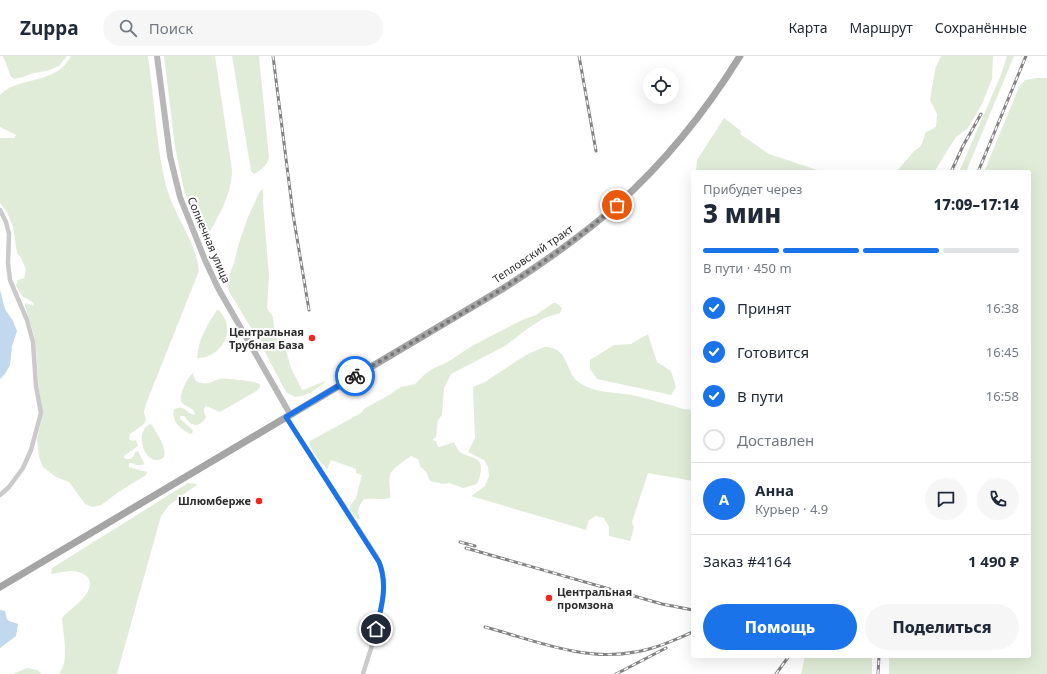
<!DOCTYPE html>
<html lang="ru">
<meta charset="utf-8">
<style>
:root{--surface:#fff;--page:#f6f6f7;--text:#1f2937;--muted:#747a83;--line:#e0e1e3;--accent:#1a73e8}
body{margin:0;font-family:"Noto Sans",sans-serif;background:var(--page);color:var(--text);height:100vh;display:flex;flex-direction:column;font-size:15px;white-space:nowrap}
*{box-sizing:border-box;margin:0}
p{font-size:13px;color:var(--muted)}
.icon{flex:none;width:22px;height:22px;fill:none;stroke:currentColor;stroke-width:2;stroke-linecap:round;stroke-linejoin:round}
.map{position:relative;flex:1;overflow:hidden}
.side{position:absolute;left:691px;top:114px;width:340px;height:488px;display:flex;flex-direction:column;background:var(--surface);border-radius:4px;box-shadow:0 4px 16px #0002}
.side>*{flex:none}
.controls{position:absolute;left:643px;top:12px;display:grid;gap:8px}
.controls a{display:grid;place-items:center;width:36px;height:36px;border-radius:50%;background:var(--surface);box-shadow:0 4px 16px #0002;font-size:20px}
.pin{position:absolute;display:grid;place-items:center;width:34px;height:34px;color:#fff;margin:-17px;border:2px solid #fff;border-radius:50%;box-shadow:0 1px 4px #0007}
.courier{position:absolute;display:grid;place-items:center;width:40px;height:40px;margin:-20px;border:3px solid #1a73e8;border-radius:50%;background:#fff;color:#222;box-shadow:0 1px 5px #0007}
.summary em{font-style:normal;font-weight:800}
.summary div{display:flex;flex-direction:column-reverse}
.summary{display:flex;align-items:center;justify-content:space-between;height:68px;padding:0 12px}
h1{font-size:26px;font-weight:800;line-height:30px}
.bar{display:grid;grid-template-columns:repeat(4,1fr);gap:6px 4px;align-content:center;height:48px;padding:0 12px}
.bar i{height:5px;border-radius:3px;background:var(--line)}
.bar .current{background:var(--accent)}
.bar p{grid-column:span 4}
.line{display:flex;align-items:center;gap:10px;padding:0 12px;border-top:1px solid var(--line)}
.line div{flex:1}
.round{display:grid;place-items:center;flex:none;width:42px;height:42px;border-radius:21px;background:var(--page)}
ol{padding:0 12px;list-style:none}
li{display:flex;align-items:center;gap:12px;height:44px}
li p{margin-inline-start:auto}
li .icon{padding:4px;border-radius:50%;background:var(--accent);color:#fff;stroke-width:4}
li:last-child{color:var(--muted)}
li i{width:22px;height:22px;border:2px solid var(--line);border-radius:50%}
.button{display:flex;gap:8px;margin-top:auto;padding:8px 12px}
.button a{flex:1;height:46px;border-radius:24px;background:var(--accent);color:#fff;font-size:16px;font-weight:800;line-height:46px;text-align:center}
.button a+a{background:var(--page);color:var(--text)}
header{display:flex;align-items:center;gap:24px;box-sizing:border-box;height:56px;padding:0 20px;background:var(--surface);border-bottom:1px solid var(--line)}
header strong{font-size:19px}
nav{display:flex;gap:22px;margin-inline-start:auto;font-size:14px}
.search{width:280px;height:36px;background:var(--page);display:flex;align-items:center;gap:10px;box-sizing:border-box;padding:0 14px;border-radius:22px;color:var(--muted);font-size:15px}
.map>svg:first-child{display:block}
.green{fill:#e1ecd8}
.water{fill:#c2d8ee}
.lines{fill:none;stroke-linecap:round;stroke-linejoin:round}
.street{stroke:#cacaca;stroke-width:4.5}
.secondary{stroke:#b7b7b7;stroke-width:6}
.primary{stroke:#a5a5a5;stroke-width:7}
.rail-casing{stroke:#828282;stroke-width:3}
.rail{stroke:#fff;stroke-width:1.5;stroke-dasharray:4.5;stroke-linecap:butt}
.done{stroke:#767676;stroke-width:4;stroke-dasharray:0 7.2}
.route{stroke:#1a73e8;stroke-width:5}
.poi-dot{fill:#f4261e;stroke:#fff;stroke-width:1.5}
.labels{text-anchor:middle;stroke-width:4;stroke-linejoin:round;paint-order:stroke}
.street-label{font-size:11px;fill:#2d2d2d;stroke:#fff}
.poi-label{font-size:11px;font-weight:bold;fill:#2d2d2d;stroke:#fff;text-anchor:end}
</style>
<header>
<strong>Zuppa</strong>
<div class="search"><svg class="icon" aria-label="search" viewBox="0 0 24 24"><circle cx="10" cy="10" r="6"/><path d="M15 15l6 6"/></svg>Поиск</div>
<nav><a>Карта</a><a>Маршрут</a><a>Сохранённые</a></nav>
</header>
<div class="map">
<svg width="1047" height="618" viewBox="0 0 1047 618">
<rect width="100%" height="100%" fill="#fff"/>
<!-- green -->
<path class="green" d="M3 0H67L59 10 50 14 30 18 23 21 15 23 11 21Z
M71 0H148C151 23 154 46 156 70 159 91 161 112 167 133 175 161 196 185 199 215L146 348 144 356 146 364 144 368 130 378 129 383 132 385 136 384 138 390 124 400V402C130 405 134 402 135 396L138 395 144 407 143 409H136L132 407H129V411L147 416 146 419 120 435 101 449 93 451 85 448 69 426 56 421 43 411 39 401 37 383 43 358 39 335 36 293 34 279 25 250V247L34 250V247L22 240 16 229 18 224 24 222 26 214 21 202 17 197 13 171 7 156 0 147V82H14L16 79 0 71V39C16 23 40 27 59 14 64 11 68 5 71 0Z
M164 0H215L232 114C232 136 220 158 209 177L205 178 200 175 184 134 180 115 175 91Z
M232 0H259L269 101C268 109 261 114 254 118L251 115Z
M941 0H993L992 23 982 48 968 72 956 81 934 116H896L914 95 921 90 926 76 936 71 937 58 930 44 935 13Z
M1007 0H1014L966 116H959L1001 19Z
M1037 22H1047V618H889V600H1029V116H984L1019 31 1025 24Z
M724 62 741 75 740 78 769 98 823 116H696L697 104Z
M263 133V147L269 220 267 252 273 261 274 271 278 278 280 289 285 291 291 312 302 334 306 333 325 325 324 327 310 337 302 340 295 341 286 336 260 287 230 237 227 230 228 222 234 207 239 187 248 161 260 135Z
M553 247H556L562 252 560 257 544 262 530 271 505 290 451 318 444 332 442 359 438 364 436 381 432 384 436 385 438 391H440L454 386C460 402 468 397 479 405 483 413 480 420 477 428L463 432 449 427 443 428 430 425 426 416 420 410 418 403 411 400C405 405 391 412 390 420 388 427 391 435 390 442 381 444 373 442 364 443 359 449 356 456 360 462L358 464 350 454V450L356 442 362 419 356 417V413L331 404 327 413 326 412 318 403 309 388 310 385 361 357 364 353 389 339 401 331 415 328 425 318 434 312 448 306 470 291 522 264 536 259Z
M217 254 220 255C222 258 225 262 226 266 232 284 215 303 197 302 198 284 207 269 217 254Z
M648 278 657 306 671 315 676 331 671 339 597 323 590 313V304L614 289 631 288Z
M544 291C570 290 564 317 580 327 595 337 614 336 631 339 643 341 655 345 666 348 676 350 683 354 693 354V425L648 417 632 466 634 472 630 485 609 480V471L604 462 596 460 589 464 586 474 471 440 485 430 489 420 488 411 484 404 468 396 475 382 473 331 485 326 526 299Z
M193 317 195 324C205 331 210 326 219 323 224 322 255 325 260 328V331L258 334 220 356 206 350C202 353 204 356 206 361 204 366 197 371 192 368 189 367 187 363 184 360H180V363L192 373 193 376 191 378C181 374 171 365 174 354 183 347 186 357 194 359L195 357C192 351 186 351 182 347 177 342 188 320 193 317Z
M150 368 152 369C157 378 167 391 164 401 147 415 132 377 150 368Z
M188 427 198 428 169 449 161 460 117 618H59C70 603 63 580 62 562 70 553 82 546 88 535 95 522 82 514 70 515 63 516 57 517 51 518L52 512Z
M805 600H872V618H801Z
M27 612 37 614 42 618H13Z"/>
<!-- water -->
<path class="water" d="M0 234 5 253 13 265 17 275 12 290 10 309 5 318 0 323Z
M0 554 5 555 7 563 9 565 18 568 16 580 0 592Z"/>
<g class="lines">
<!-- street -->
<path class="street" d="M0 154 6 166 9 178 8 207 10 224 27 264 33 286 36 330 41 357 31 394 23 412 9 431 0 439
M286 361 377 501C394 534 373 584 363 618"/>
<!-- secondary -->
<path class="secondary" d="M157 0 170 100 180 141 205 204 218 232 290 358"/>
<!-- primary -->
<path class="primary" d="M0 531 504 232C543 207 582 180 617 149 665 106 706 55 740 0"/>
<defs>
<path id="rail" d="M273 0 293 158 309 254
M579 0 596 95
M951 116 963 90 981 58
M978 116 1026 0
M460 486 475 490
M466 492 662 548 693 554
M485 571C534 584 584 606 635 596 655 593 674 584 693 576
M616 618 666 592
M776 618 789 600
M878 618 879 600"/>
</defs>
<!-- rail casing -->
<use href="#rail" class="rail-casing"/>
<!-- rail -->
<use href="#rail" class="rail"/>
</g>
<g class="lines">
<!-- done -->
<path class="done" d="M355 320C444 267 538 218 617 149"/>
<!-- route -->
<path class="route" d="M355 320 286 361 379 506C388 528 382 550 376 573"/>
</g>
<!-- markers -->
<g class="poi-dot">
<circle cx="312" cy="282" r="4"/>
<circle cx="259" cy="445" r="4"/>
<circle cx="549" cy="542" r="4"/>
</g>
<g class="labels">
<!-- street labels -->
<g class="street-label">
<text transform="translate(209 184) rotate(67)" y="4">Солнечная улица</text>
<text transform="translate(533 198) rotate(-34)" y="4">Тепловский тракт</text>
</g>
<!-- poi labels -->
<g class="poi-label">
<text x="304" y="280">Центральная<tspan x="304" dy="13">Трубная База</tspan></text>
<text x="251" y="449">Шлюмберже</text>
<text x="557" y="540" text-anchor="start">Центральная<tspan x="557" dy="13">промзона</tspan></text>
</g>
</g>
</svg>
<div class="controls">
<a><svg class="icon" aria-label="locate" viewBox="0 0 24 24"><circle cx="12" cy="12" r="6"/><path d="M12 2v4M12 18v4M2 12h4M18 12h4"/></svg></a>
</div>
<div class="pin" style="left:617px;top:149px;background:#ea580c"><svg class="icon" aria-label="bag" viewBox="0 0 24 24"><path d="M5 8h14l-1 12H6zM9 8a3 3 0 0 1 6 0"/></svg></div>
<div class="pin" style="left:376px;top:573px;background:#1f2937"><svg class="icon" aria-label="home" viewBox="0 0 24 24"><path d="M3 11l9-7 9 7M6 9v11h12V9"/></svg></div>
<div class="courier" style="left:355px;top:320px"><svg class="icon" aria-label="bike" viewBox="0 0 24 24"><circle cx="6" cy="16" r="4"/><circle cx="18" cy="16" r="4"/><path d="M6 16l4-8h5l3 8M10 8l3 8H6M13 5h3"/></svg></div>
<section class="side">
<div class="summary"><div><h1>3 мин</h1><p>Прибудет через</p></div><em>17:09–17:14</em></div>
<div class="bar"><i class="current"></i><i class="current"></i><i class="current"></i><i></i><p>В пути · 450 m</p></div>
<ol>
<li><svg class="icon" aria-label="check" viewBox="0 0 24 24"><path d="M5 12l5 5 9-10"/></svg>Принят<p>16:38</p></li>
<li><svg class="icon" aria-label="check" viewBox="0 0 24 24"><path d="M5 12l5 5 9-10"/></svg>Готовится<p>16:45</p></li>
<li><svg class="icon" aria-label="check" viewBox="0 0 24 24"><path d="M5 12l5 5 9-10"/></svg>В пути<p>16:58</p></li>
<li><i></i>Доставлен</li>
</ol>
<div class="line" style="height:72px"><b class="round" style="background:var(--accent);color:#fff">А</b><div><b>Анна</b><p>Курьер · 4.9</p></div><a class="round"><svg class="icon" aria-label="chat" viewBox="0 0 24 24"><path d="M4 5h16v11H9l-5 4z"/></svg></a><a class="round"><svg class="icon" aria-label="phone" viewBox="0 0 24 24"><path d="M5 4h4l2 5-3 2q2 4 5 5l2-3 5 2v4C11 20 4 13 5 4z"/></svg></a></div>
<div class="line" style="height:52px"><div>Заказ #4164</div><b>1 490 ₽</b></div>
<div class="button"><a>Помощь</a><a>Поделиться</a></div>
</section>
</div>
